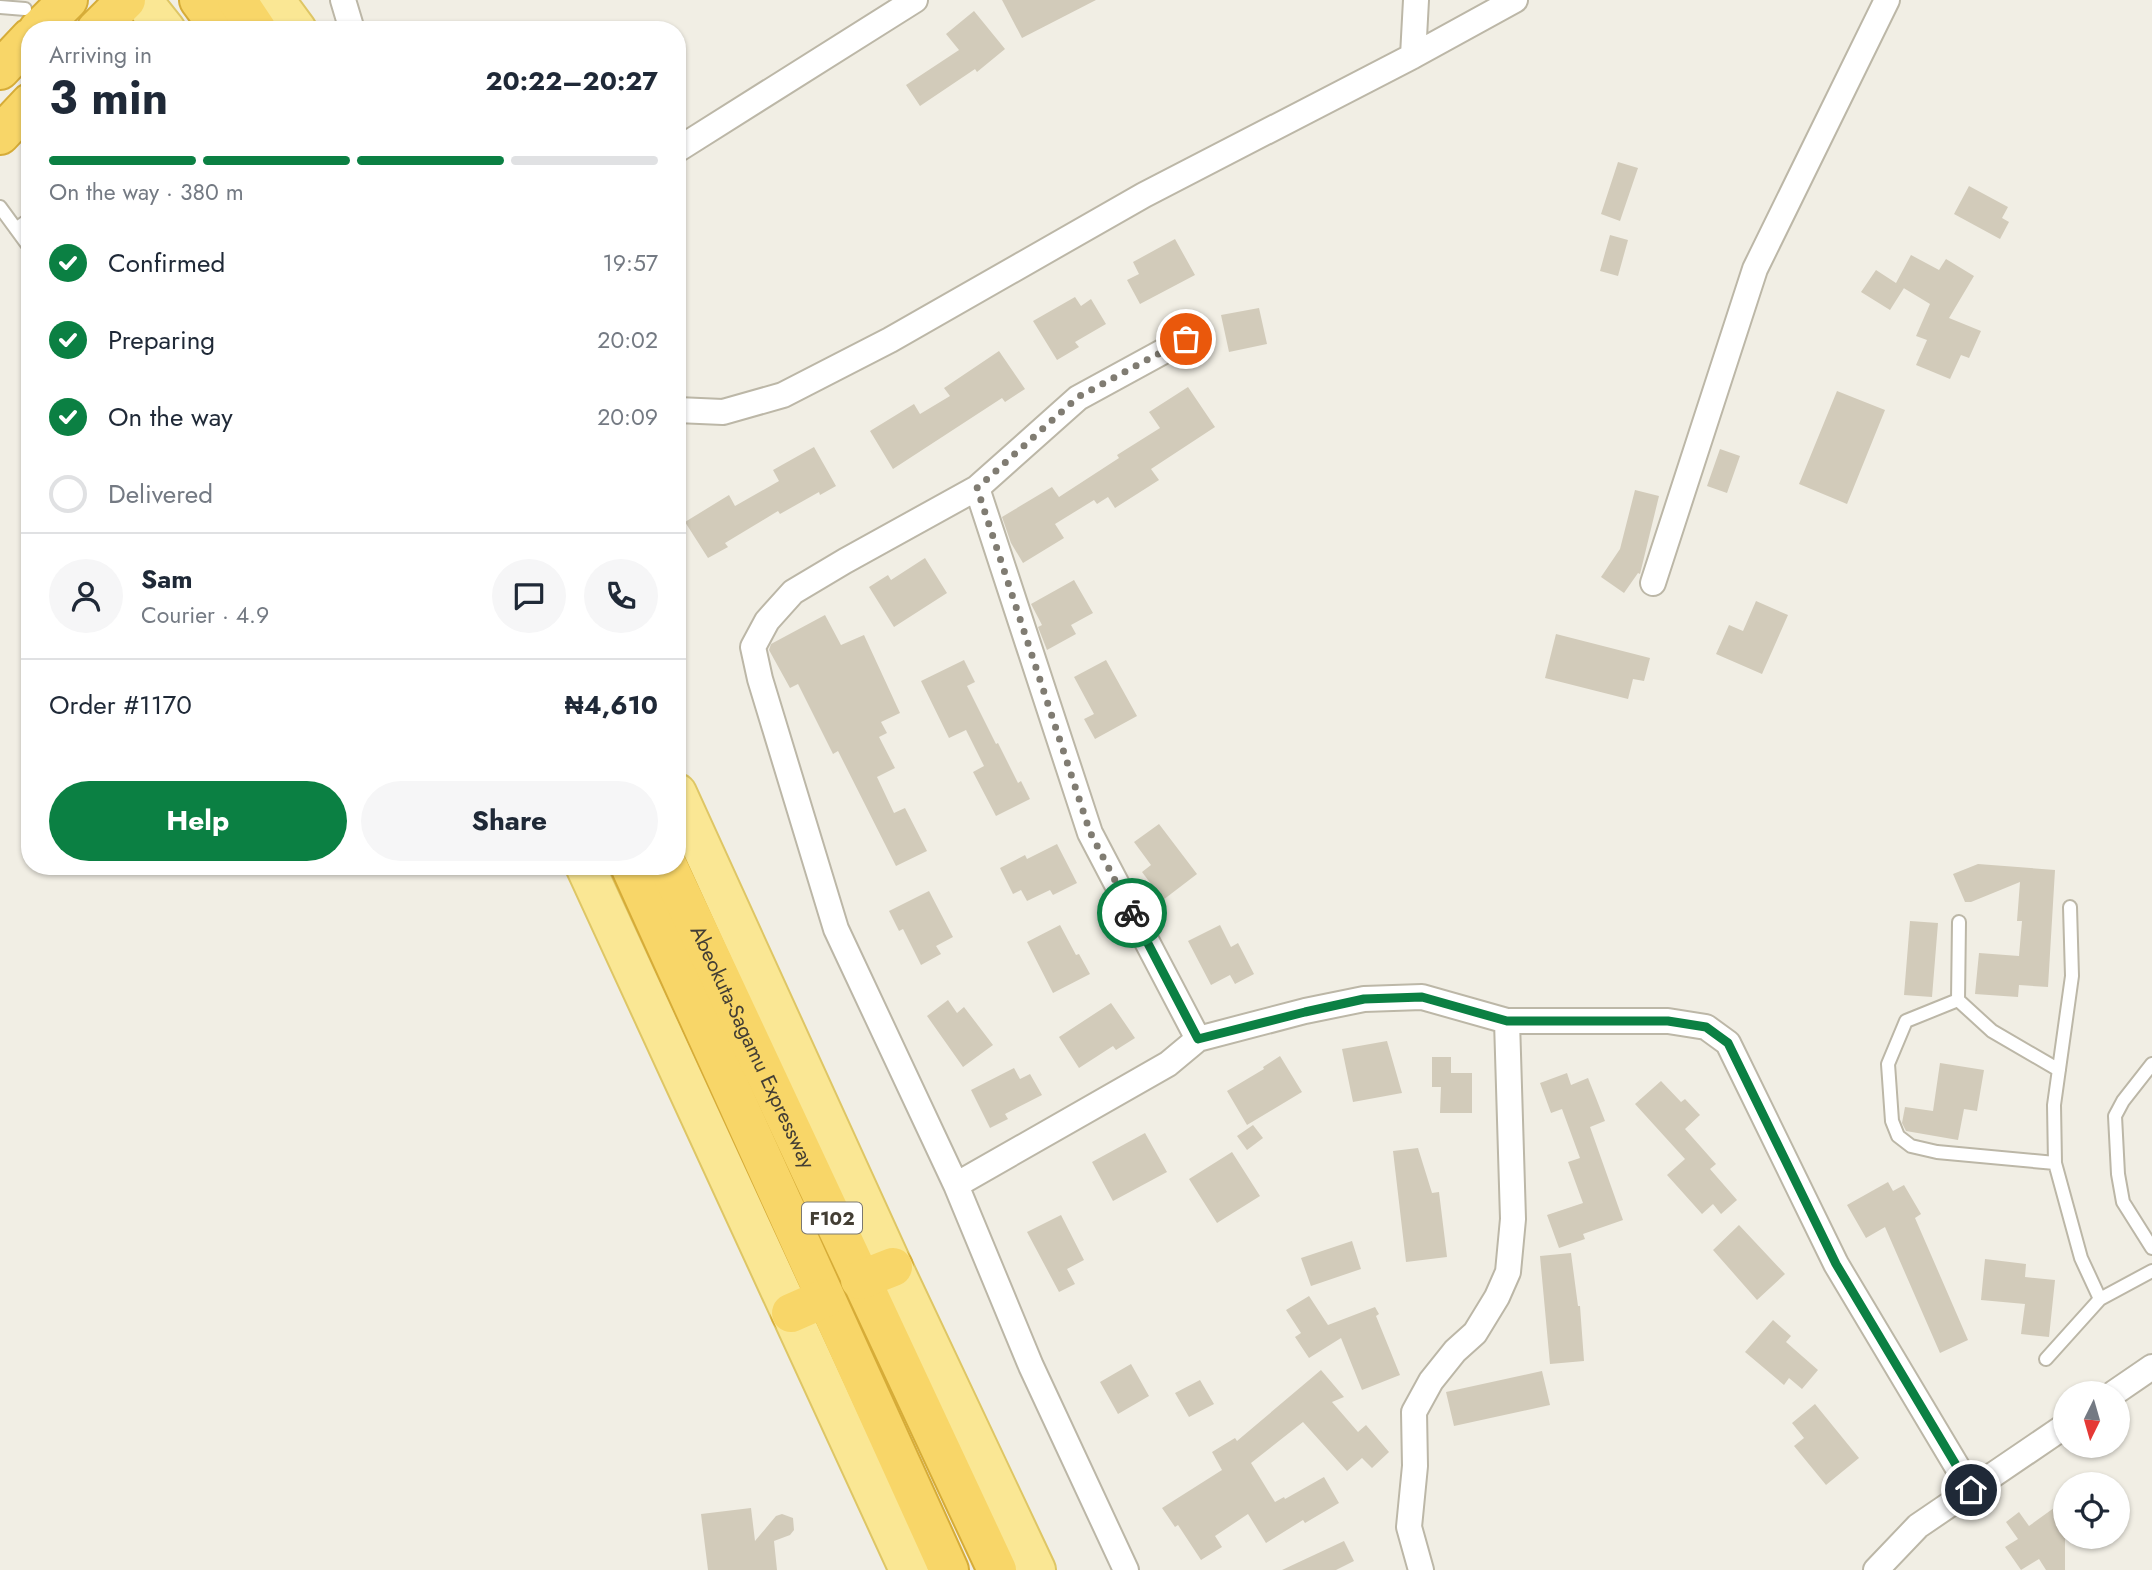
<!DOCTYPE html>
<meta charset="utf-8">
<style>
:root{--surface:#fff;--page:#f6f6f7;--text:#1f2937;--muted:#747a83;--line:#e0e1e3;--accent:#0b8043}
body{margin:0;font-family:Jost,sans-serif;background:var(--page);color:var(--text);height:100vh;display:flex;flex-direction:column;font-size:26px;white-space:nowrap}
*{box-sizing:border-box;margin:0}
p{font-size:23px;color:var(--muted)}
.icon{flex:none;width:38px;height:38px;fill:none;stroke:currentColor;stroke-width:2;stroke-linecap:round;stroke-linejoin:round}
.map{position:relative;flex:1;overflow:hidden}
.drawer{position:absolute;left:21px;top:21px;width:665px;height:854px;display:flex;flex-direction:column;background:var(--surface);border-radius:28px;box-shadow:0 2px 5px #0004}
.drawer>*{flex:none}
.needle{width:46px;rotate:185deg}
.tools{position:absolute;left:2053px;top:1381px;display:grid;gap:14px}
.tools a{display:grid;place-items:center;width:77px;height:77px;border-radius:50%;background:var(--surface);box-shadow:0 2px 5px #0004;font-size:35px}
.pin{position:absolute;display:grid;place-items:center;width:60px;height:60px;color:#fff;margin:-30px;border:4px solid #fff;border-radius:50%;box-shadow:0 2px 7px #0007}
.courier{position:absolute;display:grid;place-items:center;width:70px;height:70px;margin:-35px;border:5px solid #0b8043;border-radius:50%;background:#fff;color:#222;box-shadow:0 2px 9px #0007}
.summary em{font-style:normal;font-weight:700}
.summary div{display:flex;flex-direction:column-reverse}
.summary{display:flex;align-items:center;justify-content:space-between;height:119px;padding:0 28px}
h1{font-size:46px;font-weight:700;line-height:52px}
.bar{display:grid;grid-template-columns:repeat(4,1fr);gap:10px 7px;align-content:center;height:84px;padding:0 28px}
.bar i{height:9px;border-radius:5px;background:var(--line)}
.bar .selected{background:var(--accent)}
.bar p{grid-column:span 4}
.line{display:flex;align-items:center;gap:18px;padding:0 28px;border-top:2px solid var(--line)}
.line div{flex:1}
.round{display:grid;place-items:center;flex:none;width:74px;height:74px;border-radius:37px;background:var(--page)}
ol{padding:0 28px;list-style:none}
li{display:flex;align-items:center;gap:21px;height:77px}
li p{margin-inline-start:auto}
li .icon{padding:7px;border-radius:50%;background:var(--accent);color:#fff;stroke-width:4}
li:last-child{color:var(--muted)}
li i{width:38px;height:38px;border:4px solid var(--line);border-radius:50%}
.primary-button{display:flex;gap:14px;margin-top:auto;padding:14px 28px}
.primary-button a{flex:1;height:80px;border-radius:42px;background:var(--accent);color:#fff;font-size:28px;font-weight:700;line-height:80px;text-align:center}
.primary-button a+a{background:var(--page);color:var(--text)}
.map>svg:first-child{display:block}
.building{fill:#d2cbba}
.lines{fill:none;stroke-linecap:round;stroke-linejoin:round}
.lane-casing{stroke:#bcb7a7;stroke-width:16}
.street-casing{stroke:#bcb7a7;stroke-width:28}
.primary-casing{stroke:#dec665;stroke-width:42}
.highway-casing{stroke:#d6ac38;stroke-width:42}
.lane{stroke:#fff;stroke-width:12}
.street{stroke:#fff;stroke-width:24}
.primary{stroke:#fae794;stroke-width:38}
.highway{stroke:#f8d668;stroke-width:38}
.done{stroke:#807c72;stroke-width:7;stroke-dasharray:0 12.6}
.route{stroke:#0b8043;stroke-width:9}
.labels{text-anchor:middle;stroke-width:5;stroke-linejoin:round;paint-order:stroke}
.shield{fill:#fff;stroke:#7b7871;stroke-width:2}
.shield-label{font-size:19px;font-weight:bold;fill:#433e34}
.street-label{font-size:21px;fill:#433e34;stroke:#fff}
</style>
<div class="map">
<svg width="2152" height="1570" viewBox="0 0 2152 1570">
<rect width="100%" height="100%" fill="#f1eee4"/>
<!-- building -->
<path class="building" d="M1002 0H1096L1022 38Z
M974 11 1005 49 977 72 975 69 920 106 906 85 959 50 946 34Z
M1618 162 1638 168 1620 221 1601 214Z
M1969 186 2008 207 2002 218 2009 222 2000 239 1954 214Z
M1610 235 1628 240 1618 276 1600 271Z
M1175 239 1195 275 1140 304 1127 280 1139 274 1133 262Z
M1911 255 1939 270 1946 259 1974 276 1949 318 1981 331 1969 358 1961 355 1950 379 1916 365 1927 340 1916 336 1930 304 1897 284 1904 288 1890 310 1861 292 1876 270 1896 283Z
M1075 297 1081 306 1091 299 1106 324 1075 342 1079 347 1057 360 1033 321Z
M1259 308 1267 344 1229 352 1221 315Z
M999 351 1025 389 1005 402 1002 398 893 469 870 431 914 404 920 414 950 396 944 388Z
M1188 387 1215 427 1151 469 1159 480 1115 508 1108 497 1097 504 1094 500 1055 524 1064 538 1023 563 1011 543 1002 517 1052 487 1059 497 1119 458 1117 455 1160 428 1149 412Z
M1837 391 1885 410 1847 504 1799 484Z
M814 447 836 486 820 495 819 492 780 514 778 511 725 543 728 547 708 558 685 522 729 495 735 506 779 481 773 470Z
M1720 449 1740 456 1727 493 1707 486Z
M1635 490 1659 496 1640 574 1638 573 1624 593 1601 577 1620 549Z
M925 558 947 593 894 627 869 587 888 575 891 580Z
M1074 580 1093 613 1071 625 1076 634 1047 650 1038 627 1042 625 1031 604Z
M1756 601 1788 615 1762 674 1716 654 1729 625 1743 631Z
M825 615 841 645 864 635 900 713 881 722 887 733 879 737 895 768 877 777 894 813 905 808 927 851 896 866 838 751 833 754 798 684 790 688 769 650 771 644Z
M1556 634 1650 658 1644 681 1633 679 1628 699 1545 678Z
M964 660 975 682 967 686 996 744 998 743 1018 783 1021 781 1030 799 996 816 973 772 984 766 966 730 949 738 921 681Z
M1106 660 1137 716 1095 739 1084 719 1094 714 1074 677Z
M1159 824 1197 874 1163 900 1142 872 1151 865 1134 842Z
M1057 844 1077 883 1053 895 1050 890 1027 901 1021 890 1013 894 1000 868 1025 855 1027 859Z
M1978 864 2055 870 2048 987 2019 985 2018 997 1975 994 1979 953 2019 956 2022 921H2017L2020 882 1971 902H1965L1953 874Z
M929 891 953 937 936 946 941 954 921 965 903 929 899 931 889 911Z
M1910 921 1938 923 1932 997 1904 995Z
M1060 925 1076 955 1079 954 1090 974 1053 993 1027 942Z
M1220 925 1231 947 1238 943 1254 974 1235 984 1230 975 1211 985 1188 941Z
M948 1000 957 1013 964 1007 993 1045 963 1067 927 1016Z
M1111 1003 1135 1038 1116 1050 1113 1046 1079 1068 1059 1037Z
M1387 1041 1402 1093 1353 1102 1342 1049Z
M1280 1056 1302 1092 1247 1125 1227 1091 1264 1069 1263 1067Z
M1432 1057H1451V1073H1472V1113H1440L1441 1087H1432Z
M1940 1063 1984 1070 1977 1111 1964 1109 1958 1140 1906 1131 1902 1123 1905 1107 1933 1111Z
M1014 1068 1020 1079 1030 1074 1042 1095 1005 1114 1008 1119 990 1128 971 1090Z
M1567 1073 1571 1085 1588 1078 1596 1098 1605 1121 1590 1127 1623 1220 1583 1234 1585 1239 1559 1248 1547 1215 1583 1203 1568 1162 1580 1158 1562 1109 1551 1113 1540 1083Z
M1661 1081 1681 1102 1685 1099 1700 1115 1685 1129 1716 1164 1710 1169 1737 1200 1721 1214 1713 1204 1702 1214 1667 1175 1685 1159 1635 1104Z
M1253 1125 1263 1138 1247 1150 1237 1136Z
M1145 1133 1167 1172 1113 1201 1092 1162Z
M1418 1148 1432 1193 1439 1192 1447 1257 1406 1262 1393 1151Z
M1232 1152 1260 1196 1217 1223 1189 1179Z
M1888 1182 1893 1191 1904 1185 1921 1214 1915 1218 1968 1340 1940 1353 1885 1227 1866 1238 1847 1205Z
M1061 1215 1084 1260 1067 1269 1075 1284 1059 1292 1027 1232Z
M1739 1225 1785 1274 1757 1300 1713 1250Z
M1352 1241 1361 1269 1311 1286 1301 1258Z
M1571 1253 1578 1306H1580L1584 1361 1550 1364 1540 1256Z
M1985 1259 2026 1264 2025 1277 2055 1280 2049 1337 2021 1334 2025 1304 1981 1300Z
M1309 1296 1328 1325 1375 1307 1379 1314 1376 1316 1400 1375 1362 1390 1341 1338 1309 1358 1295 1337 1301 1333 1286 1310Z
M1773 1320 1791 1336 1786 1342 1818 1370 1802 1389 1789 1378 1784 1385 1745 1352Z
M1131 1364 1149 1396 1118 1414 1100 1382Z
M1321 1370 1344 1397 1332 1402 1358 1432 1366 1425 1389 1452 1372 1468 1362 1458 1347 1471 1303 1422 1251 1463 1275 1502 1284 1497 1285 1499 1324 1477 1339 1503 1305 1523 1303 1520 1266 1543 1248 1514 1215 1536 1222 1547 1201 1560 1178 1525 1175 1527 1162 1508 1222 1470 1212 1452 1235 1438 1237 1441Z
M1542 1371 1550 1405 1454 1426 1446 1392Z
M1200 1380 1214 1404 1189 1417 1175 1393Z
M1815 1404 1859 1458 1826 1485 1794 1446 1804 1438 1792 1423Z
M2065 1500V1570H2046L2039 1559 2021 1570 2005 1547 2018 1539 2006 1522 2019 1512 2029 1526Z
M751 1508 755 1541 776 1516 782 1514 793 1518 794 1530 790 1535 774 1541 777 1570H708L701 1514Z
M1344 1541 1354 1561 1336 1570H1282Z"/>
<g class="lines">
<defs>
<path id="lane" d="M0 7 25 9
M0 207 30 248
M16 229 30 219
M2070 907 2072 976 2054 1105 2055 1163 2081 1258 2100 1299
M1959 922 1958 1000 1992 1031 2059 1070
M1958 1000 1906 1021 1888 1064 1892 1121 1898 1136 1911 1146 1937 1152 2055 1163
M2152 1064 2123 1101 2115 1116 2118 1174 2123 1202 2152 1248
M2046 1359 2100 1299 2152 1271"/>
<path id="street" d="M343 0 352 30
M1413 56 1416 0
M677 150 915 0
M677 410 723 412 783 395 890 340 1144 195 1413 56 1515 0
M977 488 1090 833 1198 1039
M1653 583 1755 269 1887 0
M956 1185 1168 1064 1198 1039 1305 1011 1364 999 1422 997 1507 1021H1668L1706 1027 1728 1043 1836 1264 1971 1490
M2114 1393 2152 1367
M1126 1570 1031 1366 956 1185 836 929 760 679 753 647 767 621 793 592 845 561 977 488 1078 398 1186 339
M1421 1570 1409 1527 1415 1466 1414 1412 1431 1381 1455 1351 1475 1333 1497 1297 1508 1272 1513 1219 1507 1021
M1876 1570 1918 1526 2065 1426"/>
<path id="primary" d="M142 0 166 30
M275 0 297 30
M677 793 893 1267 1036 1570
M585 866 909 1570"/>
<g id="highway">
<path d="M199 0 221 30"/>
<path d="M237 0 257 30"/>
<path d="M38 30 68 0"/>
<path d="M96 30 126 0"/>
<path d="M0 70 30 38"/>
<path d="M0 135 30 103"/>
<path d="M630 866 949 1570"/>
<path id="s1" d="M668 866 997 1570"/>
<path d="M860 1280 893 1267"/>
<path d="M791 1313 825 1298"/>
</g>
</defs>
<!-- lane casing -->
<use href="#lane" class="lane-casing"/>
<!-- street casing -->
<use href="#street" class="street-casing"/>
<!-- primary casing -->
<use href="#primary" class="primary-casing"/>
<!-- highway casing -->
<use href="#highway" class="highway-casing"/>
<!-- lane -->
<use href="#lane" class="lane"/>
<!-- street -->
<use href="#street" class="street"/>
<!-- primary -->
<use href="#primary" class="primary"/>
<!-- highway -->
<use href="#highway" class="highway"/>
</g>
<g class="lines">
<!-- done -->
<path class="done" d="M1132 913 1090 832 977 488 1078 397 1186 339"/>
<!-- route -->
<path class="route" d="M1132 913 1198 1039 1305 1012 1364 999 1422 997 1507 1021H1668L1706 1027 1728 1043 1836 1264 1971 1490"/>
</g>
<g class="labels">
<!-- shield labels -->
<rect class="shield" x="802" y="1202.5" width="60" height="31" rx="5"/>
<g class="shield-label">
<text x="832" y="1225">F102</text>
</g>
<!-- street labels -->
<g class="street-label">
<text dy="7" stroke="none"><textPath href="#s1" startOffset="200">Abeokuta-Sagamu Expressway</textPath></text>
</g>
</g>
</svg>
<div class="tools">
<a><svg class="needle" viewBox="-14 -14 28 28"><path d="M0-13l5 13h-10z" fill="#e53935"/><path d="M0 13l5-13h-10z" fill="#747a83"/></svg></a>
<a><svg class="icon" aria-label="locate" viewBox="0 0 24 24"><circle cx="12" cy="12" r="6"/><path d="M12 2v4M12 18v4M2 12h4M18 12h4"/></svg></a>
</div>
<div class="pin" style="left:1186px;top:339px;background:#ea580c"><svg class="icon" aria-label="bag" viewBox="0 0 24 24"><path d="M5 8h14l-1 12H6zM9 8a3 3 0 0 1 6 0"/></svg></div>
<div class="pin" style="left:1971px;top:1490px;background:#1f2937"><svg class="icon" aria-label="home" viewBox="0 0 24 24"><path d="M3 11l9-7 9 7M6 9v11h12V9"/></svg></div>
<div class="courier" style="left:1132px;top:913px"><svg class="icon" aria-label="bike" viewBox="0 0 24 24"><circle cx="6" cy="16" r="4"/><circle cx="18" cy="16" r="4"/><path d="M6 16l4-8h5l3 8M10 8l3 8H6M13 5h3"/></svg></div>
<section class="drawer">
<div class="summary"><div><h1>3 min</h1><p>Arriving in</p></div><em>20:22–20:27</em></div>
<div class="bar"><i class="selected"></i><i class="selected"></i><i class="selected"></i><i></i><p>On the way · 380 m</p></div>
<ol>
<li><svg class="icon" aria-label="check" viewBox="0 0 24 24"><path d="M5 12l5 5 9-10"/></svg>Confirmed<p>19:57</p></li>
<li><svg class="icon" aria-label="check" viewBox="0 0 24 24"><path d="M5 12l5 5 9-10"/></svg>Preparing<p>20:02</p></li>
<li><svg class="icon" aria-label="check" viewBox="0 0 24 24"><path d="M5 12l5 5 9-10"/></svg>On the way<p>20:09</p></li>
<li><i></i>Delivered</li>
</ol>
<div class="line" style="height:126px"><a class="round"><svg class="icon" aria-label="person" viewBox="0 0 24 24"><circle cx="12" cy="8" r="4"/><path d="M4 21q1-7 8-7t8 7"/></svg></a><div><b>Sam</b><p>Courier · 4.9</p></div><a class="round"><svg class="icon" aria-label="chat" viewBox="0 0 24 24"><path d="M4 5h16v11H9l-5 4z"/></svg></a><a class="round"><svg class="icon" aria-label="phone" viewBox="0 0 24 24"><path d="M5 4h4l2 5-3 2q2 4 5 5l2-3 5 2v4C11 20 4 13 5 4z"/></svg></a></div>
<div class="line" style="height:91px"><div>Order #1170</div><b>₦4,610</b></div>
<div class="primary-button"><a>Help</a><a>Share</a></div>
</section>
</div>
